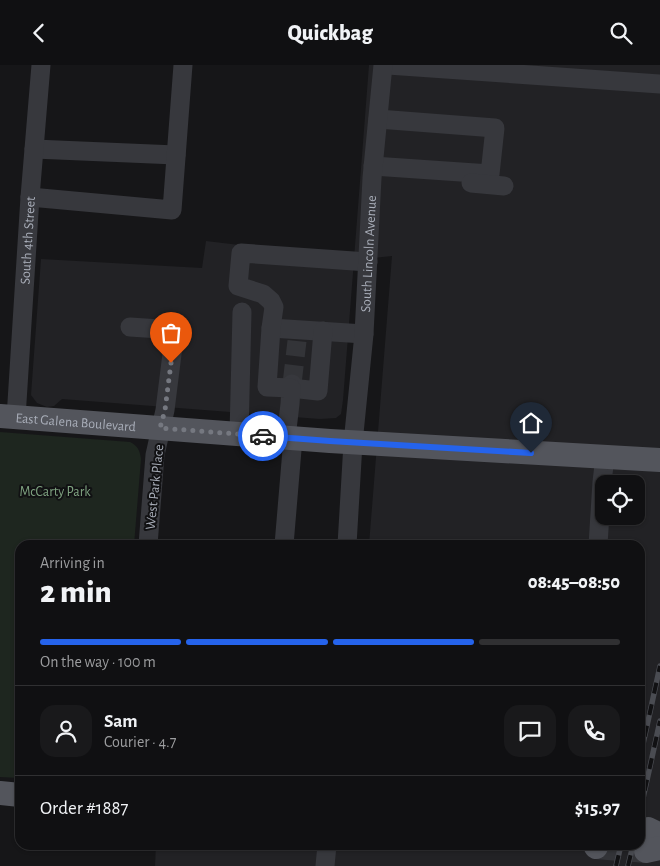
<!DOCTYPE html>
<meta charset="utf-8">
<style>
:root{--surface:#101012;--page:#19191b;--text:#f1f3f6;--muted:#9c9d9f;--line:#303032;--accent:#2563eb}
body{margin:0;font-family:"Alegreya Sans",sans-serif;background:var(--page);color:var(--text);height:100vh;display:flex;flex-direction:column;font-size:19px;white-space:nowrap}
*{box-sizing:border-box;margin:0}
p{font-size:16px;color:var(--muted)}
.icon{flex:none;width:28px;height:28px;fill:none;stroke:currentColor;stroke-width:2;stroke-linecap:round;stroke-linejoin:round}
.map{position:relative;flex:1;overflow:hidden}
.panel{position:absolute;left:15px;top:475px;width:630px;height:310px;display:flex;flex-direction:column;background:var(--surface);border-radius:15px;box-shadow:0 1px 4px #0004,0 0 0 1px var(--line)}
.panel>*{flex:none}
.buttons{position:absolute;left:595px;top:410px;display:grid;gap:10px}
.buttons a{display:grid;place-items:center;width:50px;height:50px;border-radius:10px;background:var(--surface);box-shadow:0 1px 4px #0004,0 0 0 1px var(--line);font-size:25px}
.pin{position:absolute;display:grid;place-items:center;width:42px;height:42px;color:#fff;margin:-51px -21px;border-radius:50% 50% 50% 0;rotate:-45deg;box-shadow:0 0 5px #0007}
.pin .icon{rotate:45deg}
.courier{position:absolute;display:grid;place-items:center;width:50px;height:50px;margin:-25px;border:4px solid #2563eb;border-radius:50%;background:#fff;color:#222;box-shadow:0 1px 6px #0007}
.summary em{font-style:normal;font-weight:800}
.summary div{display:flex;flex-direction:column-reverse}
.summary{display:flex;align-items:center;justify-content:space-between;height:85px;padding:0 25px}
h1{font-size:32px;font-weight:800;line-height:38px}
.bar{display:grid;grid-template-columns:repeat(4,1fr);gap:8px 5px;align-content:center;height:60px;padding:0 25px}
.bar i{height:6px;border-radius:4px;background:var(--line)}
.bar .on{background:var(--accent)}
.bar p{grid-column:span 4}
.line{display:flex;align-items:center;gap:12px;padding:0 25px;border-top:1px solid var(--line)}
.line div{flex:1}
.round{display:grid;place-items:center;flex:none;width:52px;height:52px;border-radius:15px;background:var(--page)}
header{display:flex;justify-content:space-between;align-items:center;height:65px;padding:0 25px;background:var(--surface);font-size:22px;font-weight:800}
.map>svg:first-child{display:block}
.built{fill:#222225;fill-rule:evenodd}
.green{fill:#1e261f}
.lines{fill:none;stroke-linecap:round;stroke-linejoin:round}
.minor-tunnel{stroke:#333438;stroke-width:19;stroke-dasharray:19 9;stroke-linecap:butt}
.major-tunnel{stroke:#333438;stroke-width:24;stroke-dasharray:24 12;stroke-linecap:butt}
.minor{stroke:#37383d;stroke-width:19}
.major{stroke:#53555c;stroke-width:24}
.rail-casing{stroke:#4a4c52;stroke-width:5.5}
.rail{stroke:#111113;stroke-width:4;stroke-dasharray:11;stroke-linecap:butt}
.done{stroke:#757880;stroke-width:5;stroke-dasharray:0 9}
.route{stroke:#2563eb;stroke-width:6}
.labels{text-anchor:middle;stroke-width:4;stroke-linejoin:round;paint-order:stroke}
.street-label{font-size:14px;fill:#a8adb8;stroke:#111113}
.park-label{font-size:14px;fill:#7fa381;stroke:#111113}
</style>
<header><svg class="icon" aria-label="back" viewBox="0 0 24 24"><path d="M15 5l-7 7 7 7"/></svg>Quickbag<svg class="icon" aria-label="search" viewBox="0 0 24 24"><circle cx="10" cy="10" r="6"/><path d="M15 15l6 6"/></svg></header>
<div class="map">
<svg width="660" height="801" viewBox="0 0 660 801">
<rect width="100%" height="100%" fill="#161618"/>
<!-- built -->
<path class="built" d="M369 0H660V801H155L156 780H640V480H369L392 191 354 195 343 335 341 349 336 353 320 354 62 334 54 341 47 342 37 338 31 330 41 194 202 203 206 176 354 194ZM604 419H636V451H604Z"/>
<!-- green -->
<path class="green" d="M0 367 130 377C138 381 140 386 141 394L134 480H20V713L0 712Z"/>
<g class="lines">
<!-- minor-tunnel -->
<path class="minor-tunnel" d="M292 319 297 276"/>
<!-- major-tunnel -->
<path class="major-tunnel" d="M596 782 646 786"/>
<!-- minor -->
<g class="minor">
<path d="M388 0 660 19"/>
<path d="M34 84 176 90"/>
<path d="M373 101 490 109 495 63 378 54"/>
<path d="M471 118 504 121"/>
<path d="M30 132 172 145 183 0"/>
<path d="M130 262 175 265 165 345 155 390 148 480"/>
<path d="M271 263 364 269"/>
<path d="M292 319 291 323 318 326 323 266"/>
<path id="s1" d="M16 353 30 132 41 0"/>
<path d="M239 369 242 247"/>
<path d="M286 373 290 339 291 323 267 322 271 263 274 242 271 236 263 229 238 221 241 188 368 197"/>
<path d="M284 480 293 373"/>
<path id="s2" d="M347 480 353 378 364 269 372 113 383 0"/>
<path d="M598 480 602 417 605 392"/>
<path d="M325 801 327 780"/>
</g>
<!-- major -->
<g class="major">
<path id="s3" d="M0 351 330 376 660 395"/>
<path d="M0 728 20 730"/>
<path d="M648 764 660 770"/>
<path d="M595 780 596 782"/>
<path d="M646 786 660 783"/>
</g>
<defs>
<path id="rail" d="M640 693 660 601
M640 747 660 656
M616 801 621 780
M628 801 633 780"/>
</defs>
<!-- rail casing -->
<use href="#rail" class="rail-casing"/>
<!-- rail -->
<use href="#rail" class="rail"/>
</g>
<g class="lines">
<!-- done -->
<path class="done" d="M171 298 165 345 160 363 263 371"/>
<!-- route -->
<path class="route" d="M263 371 330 376 531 388"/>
</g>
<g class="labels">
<!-- street labels -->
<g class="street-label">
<text dy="5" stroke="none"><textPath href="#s1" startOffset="178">South 4th Street</textPath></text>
<text dy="5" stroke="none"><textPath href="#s2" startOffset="292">South Lincoln Avenue</textPath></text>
<text dy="5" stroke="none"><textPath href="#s3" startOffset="76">East Galena Boulevard</textPath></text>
<text transform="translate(154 422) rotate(-84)" y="5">West Park Place</text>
</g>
<!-- park labels -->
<g class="park-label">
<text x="55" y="431">McCarty Park</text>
</g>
</g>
</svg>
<div class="buttons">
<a><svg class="icon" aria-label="locate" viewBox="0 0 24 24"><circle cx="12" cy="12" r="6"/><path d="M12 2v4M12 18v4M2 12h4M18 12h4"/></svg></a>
</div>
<div class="pin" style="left:171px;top:298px;background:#ea580c"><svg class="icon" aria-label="bag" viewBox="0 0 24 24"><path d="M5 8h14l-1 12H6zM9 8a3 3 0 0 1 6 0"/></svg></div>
<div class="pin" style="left:531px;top:388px;background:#1f2937"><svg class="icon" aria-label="home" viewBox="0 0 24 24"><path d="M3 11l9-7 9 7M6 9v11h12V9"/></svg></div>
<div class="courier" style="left:263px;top:371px"><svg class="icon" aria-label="car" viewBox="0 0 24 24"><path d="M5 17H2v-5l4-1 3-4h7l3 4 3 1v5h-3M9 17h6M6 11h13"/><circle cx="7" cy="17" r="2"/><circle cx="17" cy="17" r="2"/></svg></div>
<section class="panel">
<div class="summary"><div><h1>2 min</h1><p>Arriving in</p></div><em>08:45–08:50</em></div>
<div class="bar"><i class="on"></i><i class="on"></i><i class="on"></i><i></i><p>On the way · 100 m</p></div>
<div class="line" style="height:90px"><a class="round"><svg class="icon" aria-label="person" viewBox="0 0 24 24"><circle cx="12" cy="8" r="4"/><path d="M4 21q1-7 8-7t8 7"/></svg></a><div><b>Sam</b><p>Courier · 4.7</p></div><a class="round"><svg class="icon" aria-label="chat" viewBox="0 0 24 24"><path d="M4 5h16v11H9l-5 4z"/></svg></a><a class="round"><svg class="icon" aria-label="phone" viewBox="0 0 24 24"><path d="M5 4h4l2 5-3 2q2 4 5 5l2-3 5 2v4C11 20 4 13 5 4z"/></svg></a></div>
<div class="line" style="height:65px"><div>Order #1887</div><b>$15.97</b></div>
</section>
</div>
